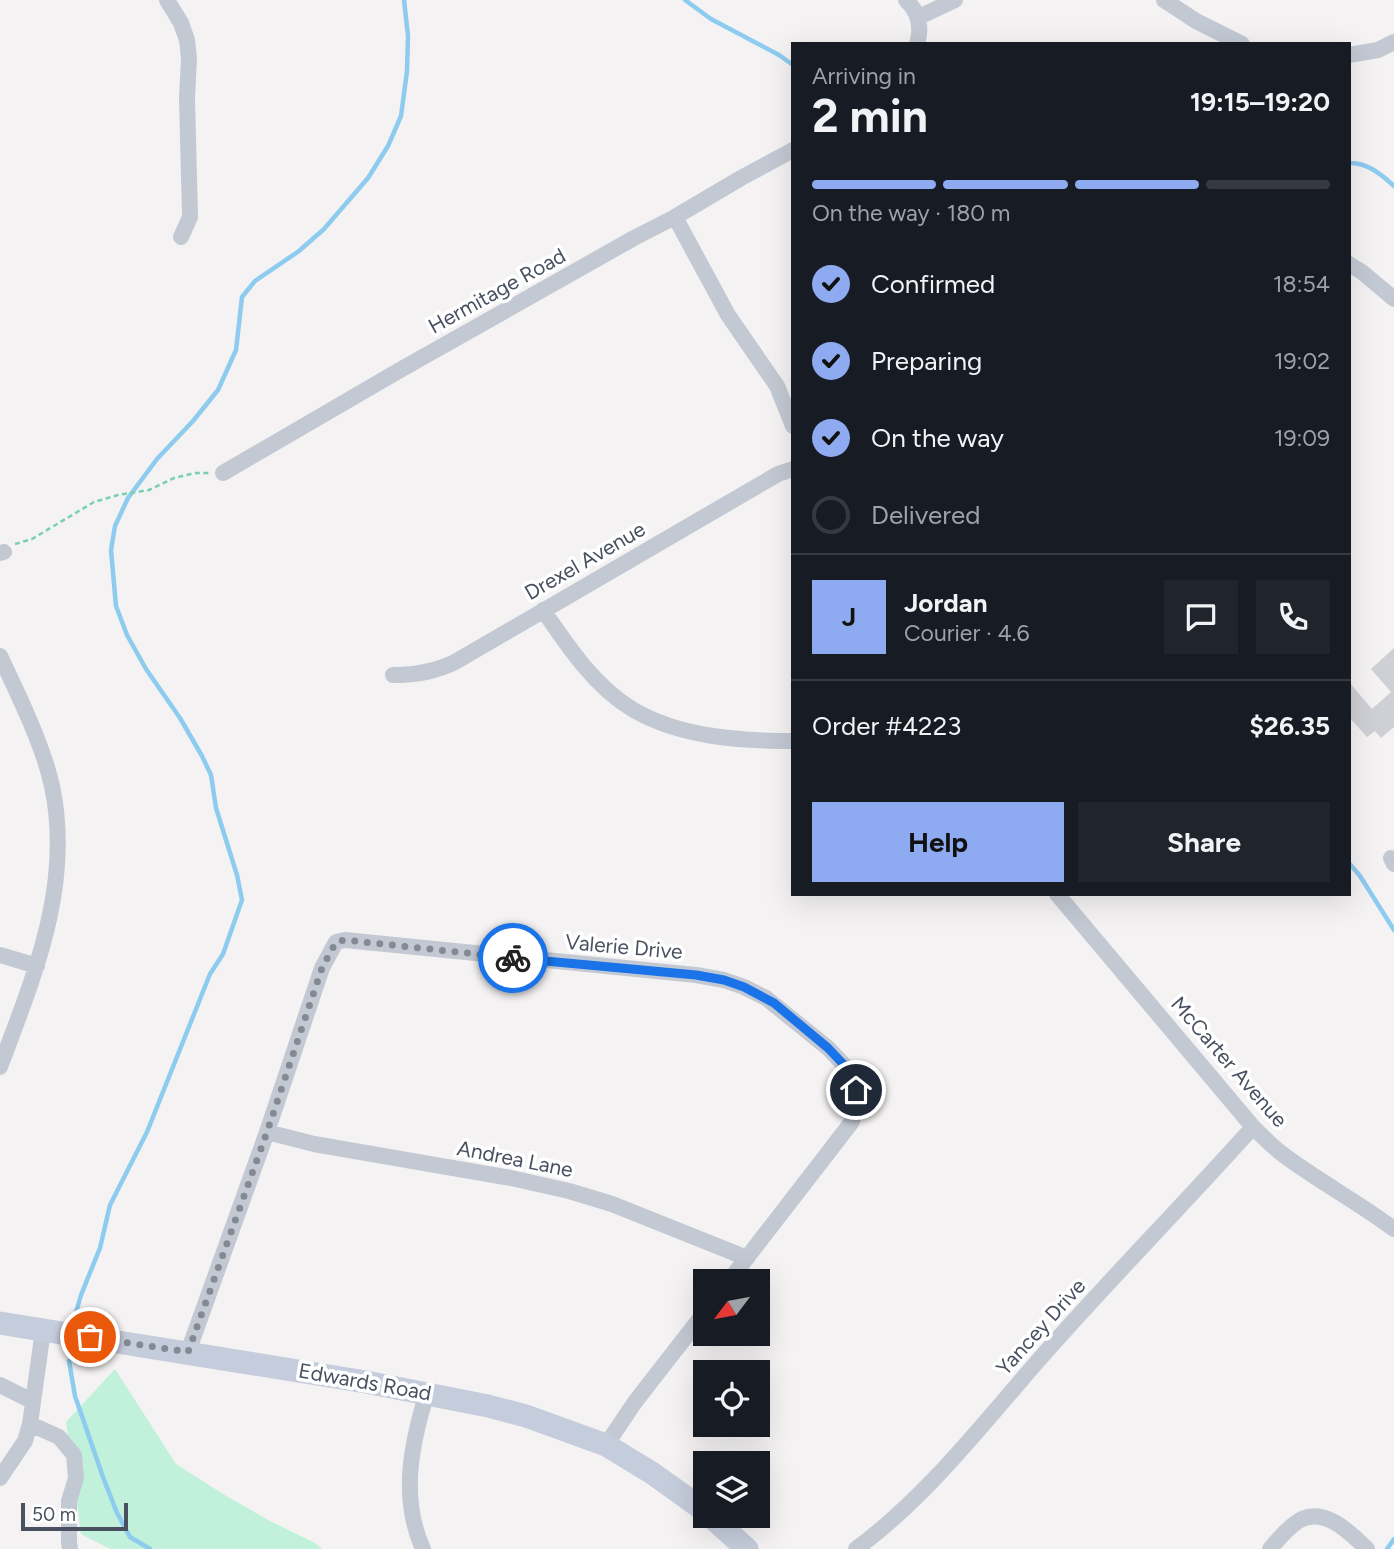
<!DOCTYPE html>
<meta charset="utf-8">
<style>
:root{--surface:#171b24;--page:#20242c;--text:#f1f3f6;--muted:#9ea1a6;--line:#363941;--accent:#8eaaf1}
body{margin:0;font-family:Figtree,sans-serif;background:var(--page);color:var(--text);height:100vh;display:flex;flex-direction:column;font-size:26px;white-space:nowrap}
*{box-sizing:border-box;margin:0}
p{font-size:23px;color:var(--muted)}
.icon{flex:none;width:38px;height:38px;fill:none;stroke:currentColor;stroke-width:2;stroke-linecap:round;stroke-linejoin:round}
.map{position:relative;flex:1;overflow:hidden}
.panel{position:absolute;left:791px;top:42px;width:560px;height:854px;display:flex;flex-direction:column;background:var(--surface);border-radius:0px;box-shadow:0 7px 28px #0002}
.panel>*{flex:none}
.needle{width:46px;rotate:238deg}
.fabs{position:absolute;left:693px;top:1269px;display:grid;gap:14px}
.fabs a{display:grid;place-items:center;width:77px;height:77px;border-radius:0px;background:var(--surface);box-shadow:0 7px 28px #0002;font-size:35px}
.scale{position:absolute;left:21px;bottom:18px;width:107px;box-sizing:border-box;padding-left:7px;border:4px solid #495160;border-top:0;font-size:19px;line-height:24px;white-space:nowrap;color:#495160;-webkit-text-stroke:5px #fff;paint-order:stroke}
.pin{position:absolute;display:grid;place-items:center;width:60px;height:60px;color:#fff;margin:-30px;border:4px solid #fff;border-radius:50%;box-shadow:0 2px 7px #0007}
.courier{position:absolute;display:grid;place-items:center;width:70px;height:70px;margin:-35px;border:5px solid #1a73e8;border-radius:50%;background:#fff;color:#222;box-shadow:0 2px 9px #0007}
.summary em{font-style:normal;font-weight:700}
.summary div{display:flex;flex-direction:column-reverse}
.summary{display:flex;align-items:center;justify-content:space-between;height:119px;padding:0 21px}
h1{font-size:46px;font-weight:700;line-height:52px}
.bar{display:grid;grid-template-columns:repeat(4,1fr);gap:10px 7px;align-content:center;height:84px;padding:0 21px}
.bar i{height:9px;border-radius:5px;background:var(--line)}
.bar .active{background:var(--accent)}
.bar p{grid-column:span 4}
.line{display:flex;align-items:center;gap:18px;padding:0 21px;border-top:2px solid var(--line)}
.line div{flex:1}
.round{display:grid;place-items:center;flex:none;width:74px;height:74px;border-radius:0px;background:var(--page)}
ol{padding:0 21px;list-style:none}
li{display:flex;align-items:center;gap:21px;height:77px}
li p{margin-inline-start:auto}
li .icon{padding:7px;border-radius:50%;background:var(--accent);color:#111;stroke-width:4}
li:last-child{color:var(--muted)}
li i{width:38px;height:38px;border:4px solid var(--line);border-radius:50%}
.primary-button{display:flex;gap:14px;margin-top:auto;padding:14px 21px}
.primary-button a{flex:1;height:80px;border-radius:0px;background:var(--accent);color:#111;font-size:28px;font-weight:700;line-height:80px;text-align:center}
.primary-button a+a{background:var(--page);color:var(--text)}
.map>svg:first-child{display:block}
.green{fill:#c1f1db}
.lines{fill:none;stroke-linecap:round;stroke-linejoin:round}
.stream{stroke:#8dcbef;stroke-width:4.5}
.building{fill:#ced0d6}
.path{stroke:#78d0b3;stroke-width:2.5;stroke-dasharray:5 3.5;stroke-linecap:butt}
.street{stroke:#c3c9d3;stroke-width:16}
.secondary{stroke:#c5ccdb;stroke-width:23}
.done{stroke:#858993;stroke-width:7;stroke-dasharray:0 12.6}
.route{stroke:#1a73e8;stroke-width:9}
.labels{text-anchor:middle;stroke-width:7;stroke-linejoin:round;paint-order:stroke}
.street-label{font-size:21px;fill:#495160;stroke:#fff}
</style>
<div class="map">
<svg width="1394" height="1549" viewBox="0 0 1394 1549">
<rect width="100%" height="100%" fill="#f4f2f2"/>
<!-- green -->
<path class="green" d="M115 1369 176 1464 223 1494 268 1520 315 1543 322 1549H110L81 1534 66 1422Z"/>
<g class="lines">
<!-- stream -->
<path class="stream" d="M685 0 711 19 779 55 793 65
M1349 163C1367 162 1382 175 1394 186
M1349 863 1360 876 1394 930
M75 1316 81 1295 100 1248 110 1205 147 1132 210 974 223 954 242 900 237 875 216 808 211 775 202 756 180 718 146 669 127 635 116 606 111 550 115 526 128 498 157 459 193 421 218 390 236 350 242 297 255 281 299 251 324 229 368 178 388 146 401 116 407 71 408 36 404 0
M69 1361 75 1396 103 1477 117 1513 130 1537 150 1549
M1387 1549 1394 1539"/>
</g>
<!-- building -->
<path class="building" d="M1394 648V727L1381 738 1375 731 1367 737 1349 717V682L1372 709 1391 692 1371 669Z"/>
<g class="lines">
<!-- path -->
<path class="path" d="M15 544 32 539 94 502 118 495 149 490 174 478 195 473H209"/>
<!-- street -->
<path class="street" d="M167 0 181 23 187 40 189 58 187 98 190 217 181 237
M906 0C919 12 922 27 917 44
M1164 0 1196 21 1242 44
M919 17 955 0
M1349 55 1378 50 1394 42
M675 217 728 315 777 386 793 426
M1349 264 1362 272 1394 299
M223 473 400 370 634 238 675 217 741 178 793 150
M0 553 4 552
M543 610C567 645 594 686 632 709 679 737 739 741 793 741
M0 656C18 694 43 745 52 786 73 885 34 976 0 1067
M393 675C415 675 435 672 455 662L778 474 793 469
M1391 858 1394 864
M1057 894 1253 1127C1262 1136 1271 1145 1281 1153 1318 1181 1358 1202 1394 1229
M0 955 37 966
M267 1132 314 1144 511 1178 569 1191 612 1204 747 1258
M188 1352 267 1132 322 968 336 942 345 940 696 975 724 980 744 987 766 998 828 1048 845 1066 854 1082 857 1098 855 1114 851 1123 729 1281
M0 1385 32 1401
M30 1424 59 1437 74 1455 76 1478 69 1501V1542L70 1549
M606 1445 635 1402 705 1312
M0 1478 25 1441 30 1424 43 1330
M423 1549C400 1498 411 1444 427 1393
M856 1549C929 1495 984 1422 1044 1354 1112 1277 1184 1204 1253 1127
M1270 1549C1277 1541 1284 1532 1293 1525 1319 1502 1348 1530 1367 1549"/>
<!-- secondary -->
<path class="secondary" d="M0 1323 366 1382 488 1406 526 1416 606 1445 652 1473 705 1511
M710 1516 747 1549"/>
</g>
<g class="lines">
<!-- done -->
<path class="done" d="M90 1337 188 1352 267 1132 322 968 336 942 345 940 513 958"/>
<!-- route -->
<path class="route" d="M513 958 696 975 724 980 744 987 774 1003 828 1048 845 1066 852 1075 856 1090"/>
</g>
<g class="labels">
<!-- street labels -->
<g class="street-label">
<text transform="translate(497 291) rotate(-29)" y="7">Hermitage Road</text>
<text transform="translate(585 561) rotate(-30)" y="7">Drexel Avenue</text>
<text transform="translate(624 947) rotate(5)" y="7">Valerie Drive</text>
<text transform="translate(1229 1062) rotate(49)" y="7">McCarter Avenue</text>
<text transform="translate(515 1159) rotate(11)" y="7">Andrea Lane</text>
<text transform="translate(1041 1327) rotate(-48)" y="7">Yancey Drive</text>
<text transform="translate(365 1382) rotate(10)" y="7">Edwards Road</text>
</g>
</g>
</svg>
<div class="fabs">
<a><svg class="needle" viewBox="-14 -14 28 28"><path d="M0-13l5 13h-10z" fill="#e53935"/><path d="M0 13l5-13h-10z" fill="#9ea1a6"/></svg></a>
<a><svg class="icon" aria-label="locate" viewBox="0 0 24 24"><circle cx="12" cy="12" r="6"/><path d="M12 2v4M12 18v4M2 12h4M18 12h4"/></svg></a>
<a><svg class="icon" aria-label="layers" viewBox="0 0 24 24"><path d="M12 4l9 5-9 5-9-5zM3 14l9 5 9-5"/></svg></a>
</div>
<div class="scale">50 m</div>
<div class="pin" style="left:90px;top:1337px;background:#ea580c"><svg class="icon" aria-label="bag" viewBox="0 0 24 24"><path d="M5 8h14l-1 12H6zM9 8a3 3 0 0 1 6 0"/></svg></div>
<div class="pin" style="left:856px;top:1090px;background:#1f2937"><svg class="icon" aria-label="home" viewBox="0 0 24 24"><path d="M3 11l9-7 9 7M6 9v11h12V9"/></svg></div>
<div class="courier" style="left:513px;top:958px"><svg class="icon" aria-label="bike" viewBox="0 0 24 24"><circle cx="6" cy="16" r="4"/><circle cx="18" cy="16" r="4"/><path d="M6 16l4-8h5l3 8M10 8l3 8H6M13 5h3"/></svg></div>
<section class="panel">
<div class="summary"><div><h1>2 min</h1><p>Arriving in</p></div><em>19:15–19:20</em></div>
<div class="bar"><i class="active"></i><i class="active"></i><i class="active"></i><i></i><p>On the way · 180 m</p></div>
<ol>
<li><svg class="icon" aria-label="check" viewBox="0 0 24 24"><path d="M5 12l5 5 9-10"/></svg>Confirmed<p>18:54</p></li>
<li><svg class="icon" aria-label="check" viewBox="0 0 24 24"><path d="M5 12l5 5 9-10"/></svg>Preparing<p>19:02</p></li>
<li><svg class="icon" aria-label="check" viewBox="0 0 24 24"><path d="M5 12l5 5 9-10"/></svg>On the way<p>19:09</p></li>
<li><i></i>Delivered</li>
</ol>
<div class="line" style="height:126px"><b class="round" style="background:var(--accent);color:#111">J</b><div><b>Jordan</b><p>Courier · 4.6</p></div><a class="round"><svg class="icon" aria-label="chat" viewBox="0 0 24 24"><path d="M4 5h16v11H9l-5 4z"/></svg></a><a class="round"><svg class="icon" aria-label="phone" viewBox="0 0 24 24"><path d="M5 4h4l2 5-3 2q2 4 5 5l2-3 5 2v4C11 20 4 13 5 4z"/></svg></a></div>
<div class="line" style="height:91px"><div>Order #4223</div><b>$26.35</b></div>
<div class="primary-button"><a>Help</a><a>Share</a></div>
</section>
</div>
